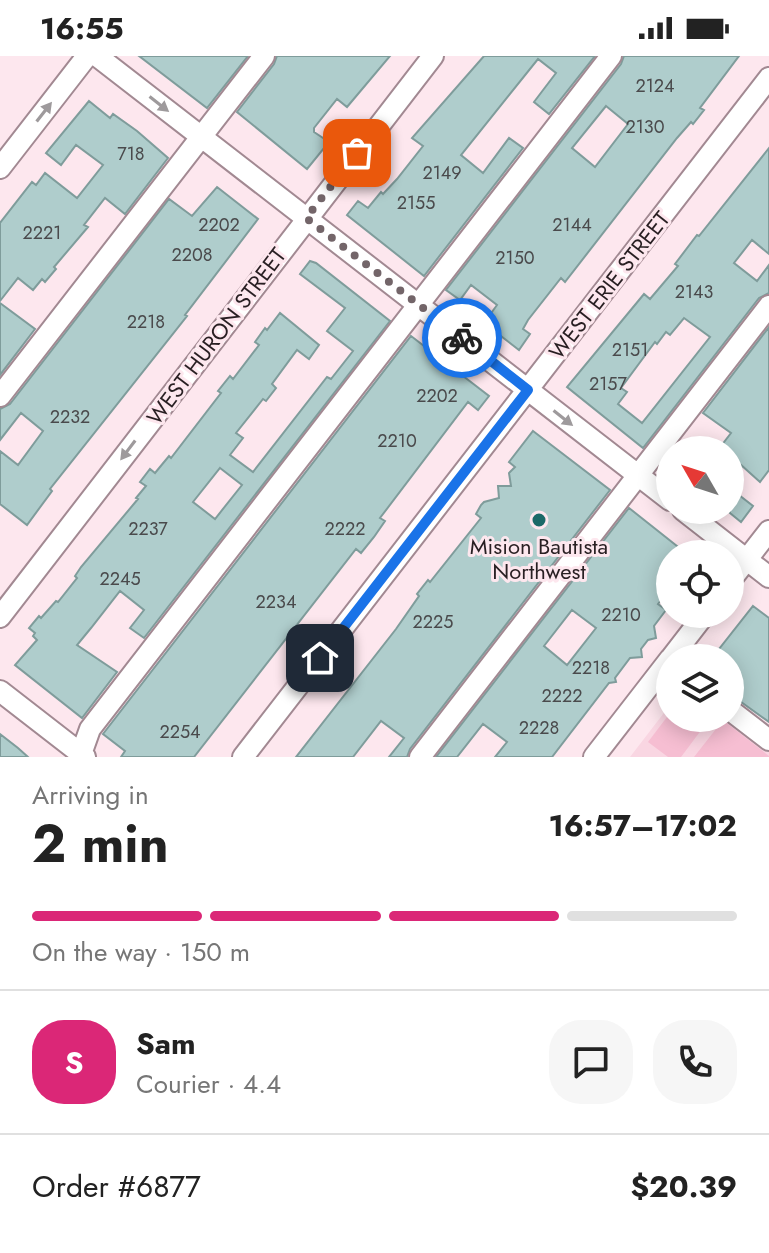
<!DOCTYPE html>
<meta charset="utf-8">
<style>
:root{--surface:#fff;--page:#f6f6f6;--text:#222;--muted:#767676;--line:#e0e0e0;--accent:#db2777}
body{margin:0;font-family:Jost,sans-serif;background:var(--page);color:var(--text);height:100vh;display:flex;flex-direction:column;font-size:30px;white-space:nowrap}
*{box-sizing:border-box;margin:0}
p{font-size:26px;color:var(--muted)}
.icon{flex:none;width:44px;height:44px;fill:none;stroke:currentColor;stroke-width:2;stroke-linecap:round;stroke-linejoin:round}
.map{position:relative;height:701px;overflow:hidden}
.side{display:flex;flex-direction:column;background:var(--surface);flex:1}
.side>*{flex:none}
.needle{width:52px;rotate:309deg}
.fabs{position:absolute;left:656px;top:380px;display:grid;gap:16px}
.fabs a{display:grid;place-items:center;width:88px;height:88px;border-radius:50%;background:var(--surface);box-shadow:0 4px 20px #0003;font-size:40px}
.pin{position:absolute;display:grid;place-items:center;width:68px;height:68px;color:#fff;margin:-34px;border-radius:16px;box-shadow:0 4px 12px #0006}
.courier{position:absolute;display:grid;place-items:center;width:80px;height:80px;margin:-40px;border:6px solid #1a73e8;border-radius:50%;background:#fff;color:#222;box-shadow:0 2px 10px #0007}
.overview em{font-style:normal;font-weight:700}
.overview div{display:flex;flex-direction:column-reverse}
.overview{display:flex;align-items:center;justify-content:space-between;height:136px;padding:0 32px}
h1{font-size:52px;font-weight:700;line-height:60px}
.bar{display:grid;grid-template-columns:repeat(4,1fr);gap:12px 8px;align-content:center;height:96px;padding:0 32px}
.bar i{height:10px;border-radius:6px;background:var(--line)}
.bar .on{background:var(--accent)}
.bar p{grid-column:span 4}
.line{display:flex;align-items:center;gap:20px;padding:0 32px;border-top:2px solid var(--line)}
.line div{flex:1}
.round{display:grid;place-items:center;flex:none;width:84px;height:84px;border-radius:32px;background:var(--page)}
.status{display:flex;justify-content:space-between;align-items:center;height:56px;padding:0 40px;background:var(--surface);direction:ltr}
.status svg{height:22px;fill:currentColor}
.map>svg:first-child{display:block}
.built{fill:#f9d6e2}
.green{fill:#f6bed2}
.building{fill:#afcdcc;stroke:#7f9c9b;stroke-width:2;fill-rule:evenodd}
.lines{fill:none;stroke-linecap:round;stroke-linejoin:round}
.minor-casing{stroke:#a28992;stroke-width:24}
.minor{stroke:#fff;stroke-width:20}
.oneway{fill:#9e9a9c}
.done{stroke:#736569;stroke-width:8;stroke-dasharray:0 14.4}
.route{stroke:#1a73e8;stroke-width:10}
.poi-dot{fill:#1c6968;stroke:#fde7ee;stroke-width:3}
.labels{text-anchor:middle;stroke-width:6;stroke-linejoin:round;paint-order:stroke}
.number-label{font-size:18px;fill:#4a4a4c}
.street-label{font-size:22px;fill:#281f22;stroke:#fde7ee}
.poi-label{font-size:22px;fill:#281f22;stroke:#fde7ee}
</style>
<div class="status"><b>16:55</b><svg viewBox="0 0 49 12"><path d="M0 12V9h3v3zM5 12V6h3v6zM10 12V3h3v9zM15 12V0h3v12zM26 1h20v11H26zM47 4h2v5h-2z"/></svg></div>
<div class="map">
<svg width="769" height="701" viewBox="0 0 769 701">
<rect width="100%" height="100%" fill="#fde7ee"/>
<!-- built -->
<path class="built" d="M670 649V662H730L769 690V701H630Z"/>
<!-- green -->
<path class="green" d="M670 657V662H687L702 673 681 701H668L648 686Z
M723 664 769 700V701H694Z"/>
<!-- building -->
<path class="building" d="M139 0H248L207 52Z
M277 0H390L347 51 337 43 314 72V76L329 86 307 113 237 56 274 8Z
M484 0H595L549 58 534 46 556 17 538 3 461 99 483 117 509 82 523 92 424 220 347 159 358 145 368 152 381 136 383 138 397 123 423 90 412 82Z
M624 0H739L700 52 704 54 693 68 691 66 677 82 565 226 561 222 528 264 523 273 530 278 519 294 484 267 497 249 471 229 460 244 446 234 621 8ZM606 50 628 68 595 111 572 92Z
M89 45 110 62 113 58 137 75 168 102 125 158 105 142 84 169 88 171 54 211 56 213 45 226 42 223 33 234 18 222 0 245V167L32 126 36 129 45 117 77 142 103 109 76 89 61 109 46 97Z
M769 92V198L752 184 734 207 757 225 769 209V237L759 242 643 392 567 331 644 238 650 243 678 210 675 208 697 179 699 180ZM684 262 710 281 642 367 618 348 627 336 621 332 655 286 657 288 666 276 670 279Z
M217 131 258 163 185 259 187 260 50 433 52 435 27 469 0 448V395L18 409 43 375 21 357 0 384V353L10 348 169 143 192 160Z
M310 205 316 207 390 265 144 582 130 572 144 554 120 535 91 572 77 589 117 616 82 662 15 609 37 584 33 580 35 577 29 572 39 560 41 562 56 545 58 546 77 522 75 520 81 511 138 443 136 442 146 430 140 426 150 413 155 417 169 400 171 402 221 337 218 335 230 320 233 323 259 289 255 286 265 272 267 274 280 257 319 289 309 303 297 294 272 328 276 332 266 345 263 343 236 377 243 382 230 399 253 416 327 321 331 323 353 295 327 275 345 252 300 218ZM220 412 242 429 215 463 193 446Z
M0 247 35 273 0 319Z
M769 271V414L760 426 730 399V394H718L731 377 703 357Z
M411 280 489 340 478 354 468 346 380 462 385 465 374 481 361 497 356 493 194 701H121L125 695 103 678Z
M533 375 610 434 410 693 407 701H389L404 682 381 665 353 701H296L396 573 419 540 417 538 428 524 430 526 481 462 476 458 481 449 484 446 499 442 498 430H511L509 417 515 411 509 406Z
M730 432 753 450 741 466 730 457Z
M629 452 687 498H670V533L658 548 666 554 654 570 656 582 648 584 641 593 642 601 630 602 615 622 616 626 609 627 552 701H495L507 686 483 668 457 701H436ZM572 554 596 572 567 609 544 590Z
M753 550 769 562V666L730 638V602H712Z
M0 678 18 692 28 701H0Z"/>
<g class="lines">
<defs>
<path id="minor" d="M97 0 670 444
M0 112 87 0
M0 340 264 0
M683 454 769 521
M730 525 769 475
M0 561 433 0
M671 602 705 558
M0 635 85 701
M730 654 769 684
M80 701 90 673 611 0
M243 701 769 22
M420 701 769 250
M594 701 670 603"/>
</defs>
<!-- minor casing -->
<use href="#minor" class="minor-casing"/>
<!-- minor -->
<use href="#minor" class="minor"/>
</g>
<!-- one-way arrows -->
<defs><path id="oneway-solid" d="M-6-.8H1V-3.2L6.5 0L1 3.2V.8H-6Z" transform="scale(2)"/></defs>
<g class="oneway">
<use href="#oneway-solid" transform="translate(159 48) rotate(38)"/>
<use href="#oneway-solid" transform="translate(44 56) rotate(-52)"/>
<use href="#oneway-solid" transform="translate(563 362) rotate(38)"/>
<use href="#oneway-solid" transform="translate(128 394) rotate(127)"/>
</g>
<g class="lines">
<!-- done -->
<path class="done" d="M357 97 306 162 462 282"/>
<!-- route -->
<path class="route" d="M320 602 528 334 462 282"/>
</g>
<!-- markers -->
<circle class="poi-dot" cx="539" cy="464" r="8"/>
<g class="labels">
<!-- number labels -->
<g class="number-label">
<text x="655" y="36">2124</text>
<text x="645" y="77">2130</text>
<text x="131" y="104">718</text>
<text x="442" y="123">2149</text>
<text x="416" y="153">2155</text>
<text x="219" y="175">2202</text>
<text x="572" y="175">2144</text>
<text x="42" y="183">2221</text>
<text x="192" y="205">2208</text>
<text x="515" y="208">2150</text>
<text x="694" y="242">2143</text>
<text x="146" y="272">2218</text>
<text x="630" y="300">2151</text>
<text x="608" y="334">2157</text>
<text x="437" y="346">2202</text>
<text x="70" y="367">2232</text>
<text x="397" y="391">2210</text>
<text x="148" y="479">2237</text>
<text x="345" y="479">2222</text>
<text x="120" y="529">2245</text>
<text x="276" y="552">2234</text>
<text x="621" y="565">2210</text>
<text x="433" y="572">2225</text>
<text x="591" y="618">2218</text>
<text x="562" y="646">2222</text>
<text x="539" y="678">2228</text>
<text x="180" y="682">2254</text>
</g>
<!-- street labels -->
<g class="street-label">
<text transform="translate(609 229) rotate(-52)" y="8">WEST ERIE STREET</text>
<text transform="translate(216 280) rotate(-53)" y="8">WEST HURON STREET</text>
</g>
<!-- poi labels -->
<g class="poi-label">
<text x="539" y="498">Mision Bautista<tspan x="539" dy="25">Northwest</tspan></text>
</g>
</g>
</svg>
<div class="fabs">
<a><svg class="needle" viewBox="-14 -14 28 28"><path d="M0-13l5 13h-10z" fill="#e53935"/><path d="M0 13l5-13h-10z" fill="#767676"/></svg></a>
<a><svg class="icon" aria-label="locate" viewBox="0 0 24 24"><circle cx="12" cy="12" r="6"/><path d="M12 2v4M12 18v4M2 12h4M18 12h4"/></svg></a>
<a><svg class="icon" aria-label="layers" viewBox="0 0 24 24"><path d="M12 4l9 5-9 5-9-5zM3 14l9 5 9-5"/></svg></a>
</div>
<div class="pin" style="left:357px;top:97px;background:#ea580c"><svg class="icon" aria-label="bag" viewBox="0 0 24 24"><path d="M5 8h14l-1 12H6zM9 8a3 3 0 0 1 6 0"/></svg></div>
<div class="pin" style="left:320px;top:602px;background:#1f2937"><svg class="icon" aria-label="home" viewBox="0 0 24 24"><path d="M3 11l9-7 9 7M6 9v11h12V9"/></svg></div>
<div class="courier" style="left:462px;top:282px"><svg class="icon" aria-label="bike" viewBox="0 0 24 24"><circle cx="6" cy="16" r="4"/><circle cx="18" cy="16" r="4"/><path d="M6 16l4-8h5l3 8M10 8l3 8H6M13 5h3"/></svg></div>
</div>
<section class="side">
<div class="overview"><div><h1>2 min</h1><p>Arriving in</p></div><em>16:57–17:02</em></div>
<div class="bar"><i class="on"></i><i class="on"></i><i class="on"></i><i></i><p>On the way · 150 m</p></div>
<div class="line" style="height:144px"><b class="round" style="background:var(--accent);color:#fff">S</b><div><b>Sam</b><p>Courier · 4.4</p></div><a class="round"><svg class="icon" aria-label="chat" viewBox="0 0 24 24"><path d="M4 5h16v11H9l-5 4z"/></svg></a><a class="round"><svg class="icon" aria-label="phone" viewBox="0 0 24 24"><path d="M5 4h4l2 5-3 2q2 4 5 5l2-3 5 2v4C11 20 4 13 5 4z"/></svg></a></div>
<div class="line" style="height:104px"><div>Order #6877</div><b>$20.39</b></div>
</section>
